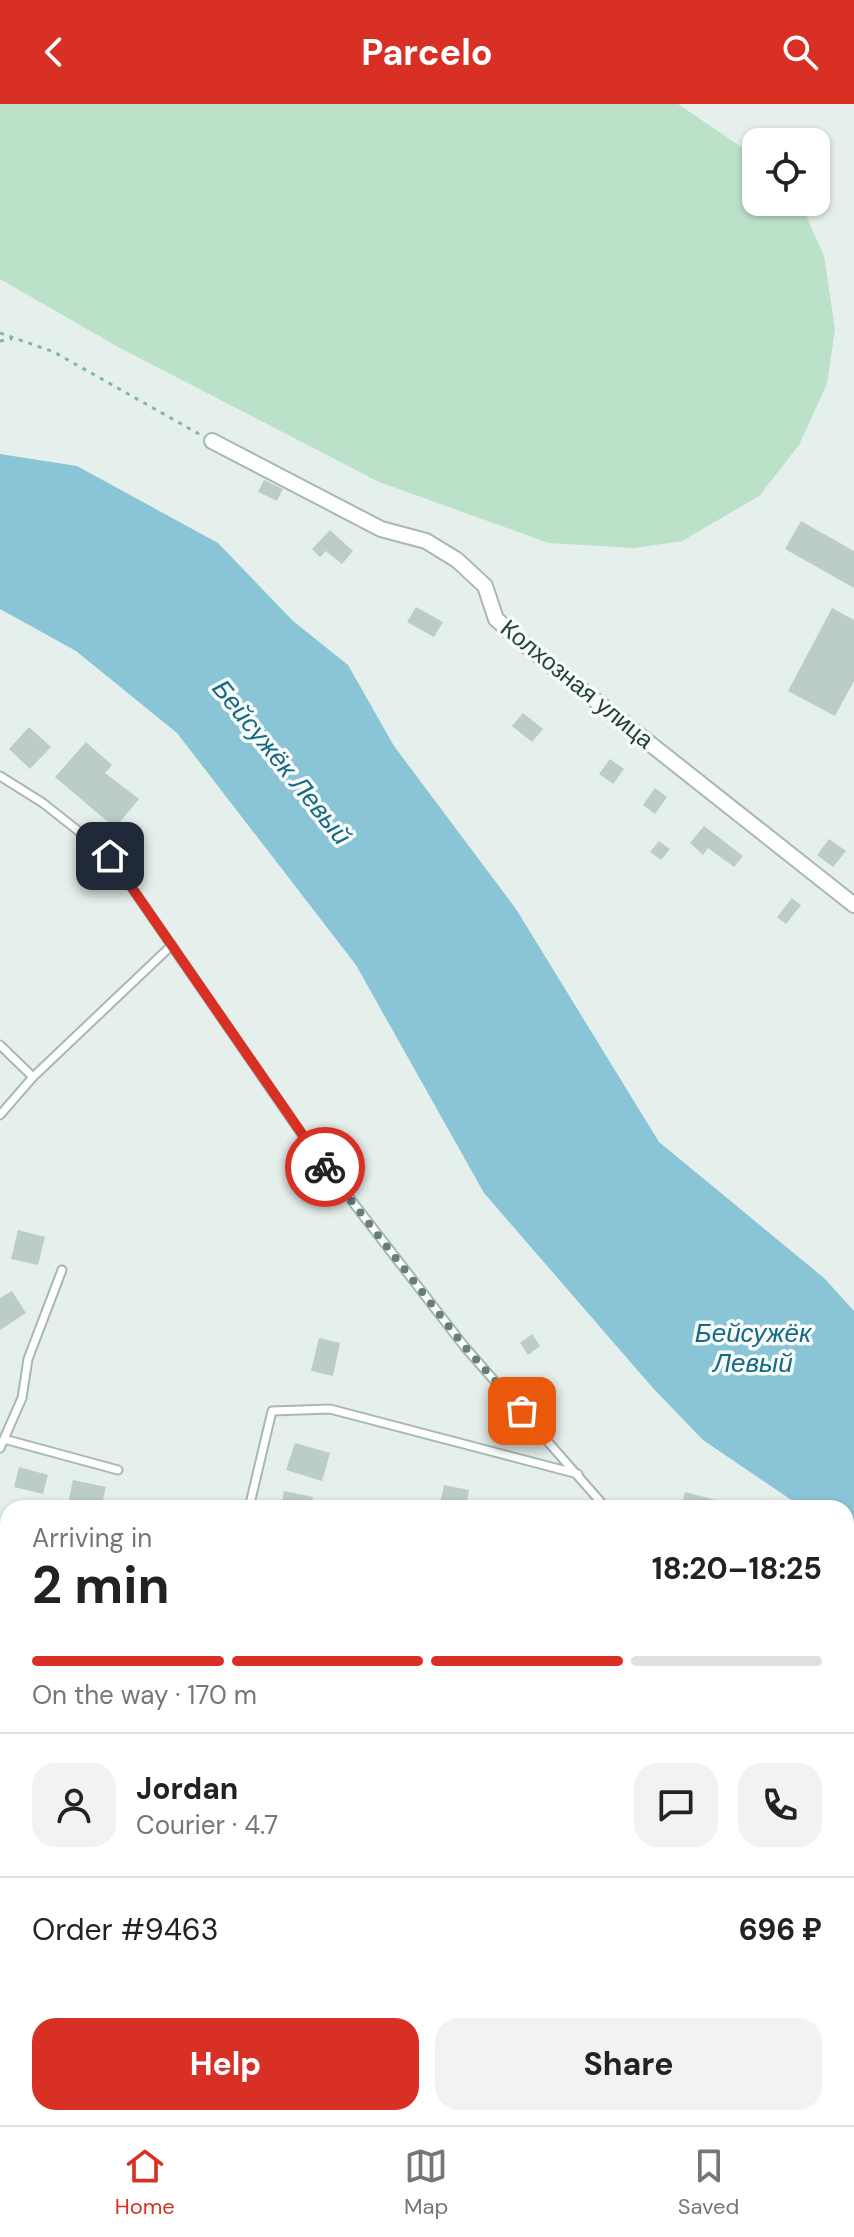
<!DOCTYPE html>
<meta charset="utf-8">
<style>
:root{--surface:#fff;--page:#f2f2f2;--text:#222;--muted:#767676;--line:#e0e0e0;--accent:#d93025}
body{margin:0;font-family:"DM Sans",sans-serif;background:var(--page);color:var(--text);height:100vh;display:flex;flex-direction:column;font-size:30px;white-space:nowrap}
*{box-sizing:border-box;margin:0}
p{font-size:26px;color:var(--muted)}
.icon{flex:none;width:44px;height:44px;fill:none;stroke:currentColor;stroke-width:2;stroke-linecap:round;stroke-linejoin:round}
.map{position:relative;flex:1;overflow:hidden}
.drawer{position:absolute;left:0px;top:1396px;width:854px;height:626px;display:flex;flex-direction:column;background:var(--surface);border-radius:24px 24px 0 0;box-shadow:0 2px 6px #0004}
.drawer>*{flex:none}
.buttons{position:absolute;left:742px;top:24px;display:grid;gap:16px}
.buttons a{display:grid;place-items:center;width:88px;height:88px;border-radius:16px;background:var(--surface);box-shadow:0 2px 6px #0004;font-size:40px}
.pin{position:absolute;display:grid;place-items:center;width:68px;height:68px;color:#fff;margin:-34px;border-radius:16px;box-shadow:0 4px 12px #0006}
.courier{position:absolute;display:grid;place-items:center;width:80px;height:80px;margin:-40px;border:6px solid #d93025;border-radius:50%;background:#fff;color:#222;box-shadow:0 2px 10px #0007}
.overview em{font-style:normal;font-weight:700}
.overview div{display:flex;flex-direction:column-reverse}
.overview{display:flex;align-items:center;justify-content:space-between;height:136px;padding:0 32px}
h1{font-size:52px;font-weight:700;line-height:60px}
.bar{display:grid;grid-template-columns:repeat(4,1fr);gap:12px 8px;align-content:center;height:96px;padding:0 32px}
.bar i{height:10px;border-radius:6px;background:var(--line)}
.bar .selected{background:var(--accent)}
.bar p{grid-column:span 4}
.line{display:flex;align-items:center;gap:20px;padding:0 32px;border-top:2px solid var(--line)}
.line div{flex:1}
.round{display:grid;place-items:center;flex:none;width:84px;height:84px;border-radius:24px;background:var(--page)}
.primary-button{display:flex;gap:16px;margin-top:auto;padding:16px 32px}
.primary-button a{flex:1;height:92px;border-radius:24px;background:var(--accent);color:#fff;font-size:32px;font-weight:700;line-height:92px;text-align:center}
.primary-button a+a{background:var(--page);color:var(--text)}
header{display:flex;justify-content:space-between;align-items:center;height:104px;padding:0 32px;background:var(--accent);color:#fff;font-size:36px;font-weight:700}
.tab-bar{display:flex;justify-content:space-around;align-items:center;height:112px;border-top:2px solid var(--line);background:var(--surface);font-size:22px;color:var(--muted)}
.tab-bar a{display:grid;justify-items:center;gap:4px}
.tab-bar .selected{color:var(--accent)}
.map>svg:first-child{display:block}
.green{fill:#bce1c9}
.water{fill:#8ac5d7}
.building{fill:#bccdc7}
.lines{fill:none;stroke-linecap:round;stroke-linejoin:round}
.lane-casing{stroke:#a7b8b3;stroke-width:11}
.street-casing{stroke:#a7b8b3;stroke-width:18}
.path{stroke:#83b5a9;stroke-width:3;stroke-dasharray:4 6;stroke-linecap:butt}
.lane{stroke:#fff;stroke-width:7}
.street{stroke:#fff;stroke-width:14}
.done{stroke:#667f79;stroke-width:8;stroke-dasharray:0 14.4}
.route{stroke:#d93025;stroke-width:10}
.labels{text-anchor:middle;stroke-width:7;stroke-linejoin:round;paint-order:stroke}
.street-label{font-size:24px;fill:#22423c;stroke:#f6fbf9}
.water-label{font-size:26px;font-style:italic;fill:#176983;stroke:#f6fbf9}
</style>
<header><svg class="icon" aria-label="back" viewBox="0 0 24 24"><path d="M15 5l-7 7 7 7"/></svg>Parcelo<svg class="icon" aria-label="search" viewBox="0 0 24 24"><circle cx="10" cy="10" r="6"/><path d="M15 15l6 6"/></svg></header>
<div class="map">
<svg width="854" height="2021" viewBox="0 0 854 2021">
<rect width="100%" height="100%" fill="#e5efeb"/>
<!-- green -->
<path class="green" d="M0 0H678L756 53V98H800L824 152 835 225 827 280 799 341 759 392 682 437 634 444 549 439 379 378 120 244 0 175Z"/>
<!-- water -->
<path class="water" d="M0 350 77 362 218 439 293 517 348 561 394 642 516 805 659 1038 824 1174 854 1207V1439L846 1433V1404H803L703 1336 652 1283 484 1089 356 861 177 629 76 547 0 505Z"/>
<!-- building -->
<path class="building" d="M264 376 283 385 277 397 258 388Z
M801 417 854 447V484L785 445Z
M330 426 353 447 342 460 326 447 320 453 312 445Z
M416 503 443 518 434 533 407 518Z
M832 504 854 516V577L835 612 788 587Z
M523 609 543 625 532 638 512 622Z
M29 623 51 643 30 665 9 645Z
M86 638 112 661 105 669 139 695 115 724 55 673Z
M610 655 624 665 613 680 599 670Z
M655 684 667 693 655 710 643 701Z
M704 722 743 752 734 763 708 744 703 751 690 739Z
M829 735 846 747 833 763 817 751Z
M659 737 670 745 661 756 650 748Z
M792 794 801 801 786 820 777 813Z
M18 1126 45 1133 38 1161 11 1155Z
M12 1187 26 1209 0 1226V1194Z
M532 1230 540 1242 528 1251 520 1239Z
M319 1234 340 1239 333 1272 311 1267Z
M295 1339 330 1349 322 1377 286 1366Z
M19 1363 48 1371 43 1390 14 1383Z
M73 1376 106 1383 101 1404H67Z
M444 1381 469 1386 466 1404H439Z
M284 1387 313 1393 311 1404H281Z
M685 1388 731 1400V1404H681Z"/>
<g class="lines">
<defs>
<path id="lane" d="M0 672 43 699 110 752 314 1048 464 1242 606 1404
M0 941 33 973
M0 1011 33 973 172 841
M4 1335 118 1366
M0 1344 22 1294 28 1255 62 1166
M249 1404 272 1307 330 1305 578 1370
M0 1506 8 1508"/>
<path id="street" d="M212 337 381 425 426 437 457 456 485 482 496 515 524 540 854 801
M0 1693 8 1695
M0 1946 8 1948
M400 2014 444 2021
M521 2014 522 2021
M317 2021 318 2014"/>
</defs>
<!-- lane casing -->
<use href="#lane" class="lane-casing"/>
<!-- street casing -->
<use href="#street" class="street-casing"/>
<!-- path -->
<path class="path" d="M0 229 54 248 199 330
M0 237 12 235"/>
<!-- lane -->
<use href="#lane" class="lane"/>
<!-- street -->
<use href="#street" class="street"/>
</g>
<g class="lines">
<!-- done -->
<path class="done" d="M325 1063 464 1242 522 1307"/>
<!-- route -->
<path class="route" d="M110 752 325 1063"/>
</g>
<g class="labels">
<!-- street labels -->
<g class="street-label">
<text transform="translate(577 580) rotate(39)" y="8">Колхозная улица</text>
</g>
<!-- water labels -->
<g class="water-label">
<text transform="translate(282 658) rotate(51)" y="9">Бейсужёк Левый</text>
<text x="753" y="1238">Бейсужёк<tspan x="753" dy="30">Левый</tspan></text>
</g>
</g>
</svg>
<div class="buttons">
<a><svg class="icon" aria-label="locate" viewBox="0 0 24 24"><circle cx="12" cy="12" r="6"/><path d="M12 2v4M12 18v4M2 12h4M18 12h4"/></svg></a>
</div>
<div class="pin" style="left:522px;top:1307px;background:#ea580c"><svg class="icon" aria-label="bag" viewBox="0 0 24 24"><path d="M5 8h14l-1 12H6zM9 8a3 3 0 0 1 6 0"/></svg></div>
<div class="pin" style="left:110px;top:752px;background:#1f2937"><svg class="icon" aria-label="home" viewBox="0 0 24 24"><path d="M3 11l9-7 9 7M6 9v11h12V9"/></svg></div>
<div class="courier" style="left:325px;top:1063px"><svg class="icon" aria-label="bike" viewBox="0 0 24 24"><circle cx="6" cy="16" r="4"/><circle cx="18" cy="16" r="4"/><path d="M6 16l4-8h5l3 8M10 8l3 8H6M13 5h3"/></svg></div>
<section class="drawer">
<div class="overview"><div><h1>2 min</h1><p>Arriving in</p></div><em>18:20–18:25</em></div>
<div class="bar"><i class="selected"></i><i class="selected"></i><i class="selected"></i><i></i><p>On the way · 170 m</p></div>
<div class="line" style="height:144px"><a class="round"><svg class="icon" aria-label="person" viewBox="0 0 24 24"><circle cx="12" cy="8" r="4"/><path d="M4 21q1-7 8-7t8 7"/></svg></a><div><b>Jordan</b><p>Courier · 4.7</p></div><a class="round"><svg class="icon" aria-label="chat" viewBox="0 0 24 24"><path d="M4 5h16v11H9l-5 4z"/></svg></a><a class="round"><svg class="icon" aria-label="phone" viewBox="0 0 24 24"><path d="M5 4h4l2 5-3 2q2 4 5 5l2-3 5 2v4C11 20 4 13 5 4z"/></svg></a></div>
<div class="line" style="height:104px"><div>Order #9463</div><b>696 ₽</b></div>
<div class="primary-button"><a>Help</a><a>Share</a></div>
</section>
</div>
<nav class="tab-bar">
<a class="selected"><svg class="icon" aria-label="home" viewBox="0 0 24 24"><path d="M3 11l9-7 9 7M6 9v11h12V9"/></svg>Home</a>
<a><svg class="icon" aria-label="map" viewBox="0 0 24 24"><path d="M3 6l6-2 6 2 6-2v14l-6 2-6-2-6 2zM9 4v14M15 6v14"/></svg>Map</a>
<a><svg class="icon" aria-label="saved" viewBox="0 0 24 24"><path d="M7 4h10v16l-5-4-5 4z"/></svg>Saved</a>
</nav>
